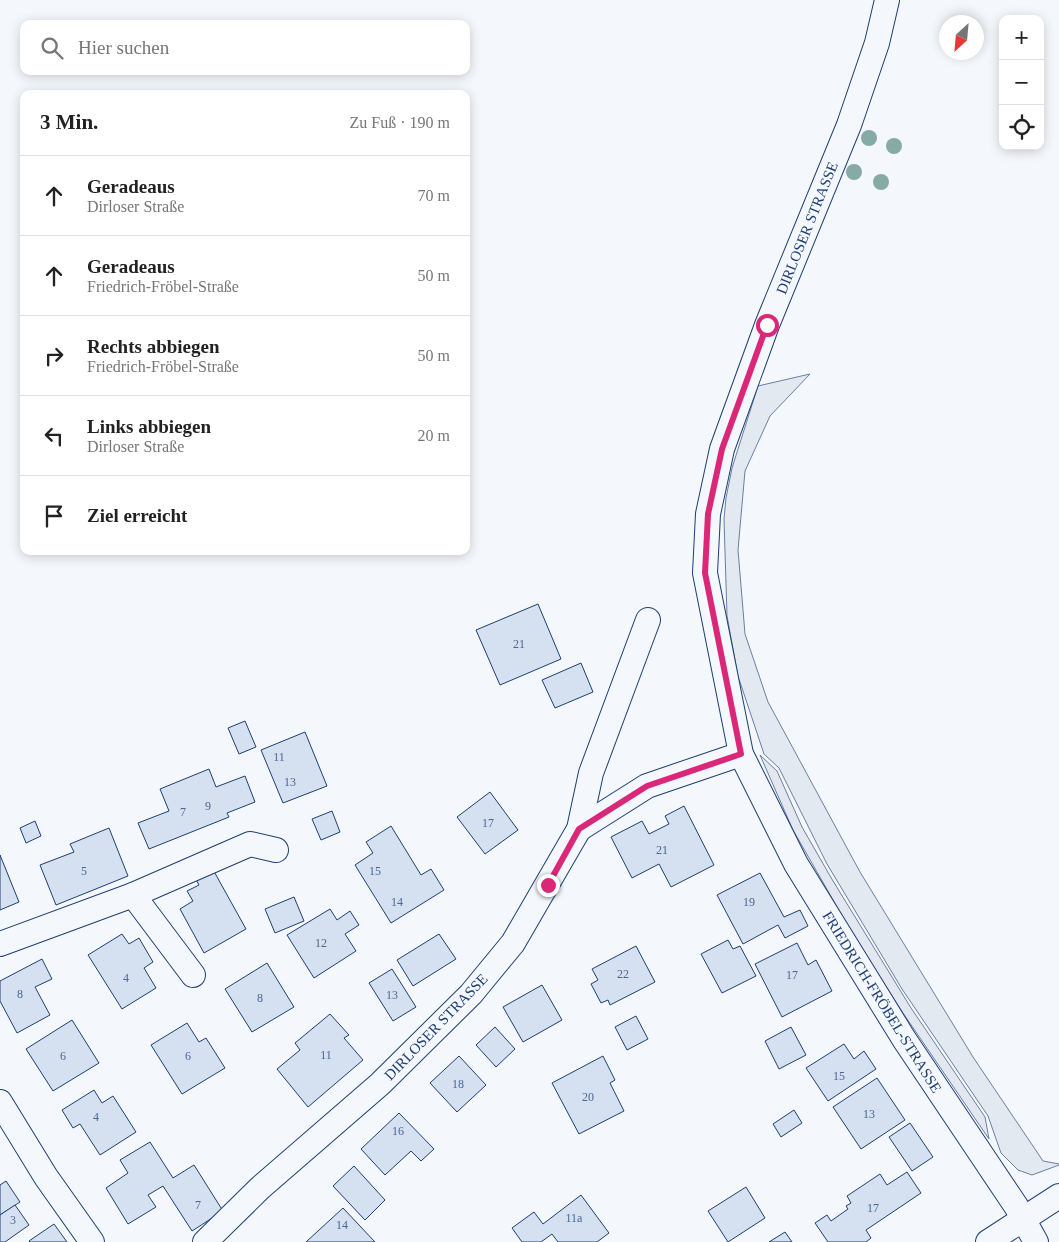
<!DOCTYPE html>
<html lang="de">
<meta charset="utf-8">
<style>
body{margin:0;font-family:"Times New Roman",serif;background:#f6f6f6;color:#222}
.controls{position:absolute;right:15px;top:15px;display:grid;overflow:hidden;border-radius:10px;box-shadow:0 2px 12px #0003}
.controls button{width:45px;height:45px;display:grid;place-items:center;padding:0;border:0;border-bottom:1px solid #e0e0e0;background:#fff;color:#222;font:25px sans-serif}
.compass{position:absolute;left:939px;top:15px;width:45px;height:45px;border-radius:50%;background:#fff;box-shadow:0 2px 12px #0003;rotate:206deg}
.stop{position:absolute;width:15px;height:15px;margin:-11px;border:4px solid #db2777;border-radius:50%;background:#fff}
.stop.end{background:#db2777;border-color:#fff;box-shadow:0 1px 5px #0008}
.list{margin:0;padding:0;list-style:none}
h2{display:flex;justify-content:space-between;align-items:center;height:65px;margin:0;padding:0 20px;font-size:21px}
h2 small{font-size:16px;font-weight:400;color:#767676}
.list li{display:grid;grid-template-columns:32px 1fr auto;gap:15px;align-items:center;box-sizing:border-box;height:80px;padding:0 20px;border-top:1px solid #e0e0e0}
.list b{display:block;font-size:19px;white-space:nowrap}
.list p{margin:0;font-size:16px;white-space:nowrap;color:#767676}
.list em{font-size:16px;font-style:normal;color:#767676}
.icon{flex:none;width:28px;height:28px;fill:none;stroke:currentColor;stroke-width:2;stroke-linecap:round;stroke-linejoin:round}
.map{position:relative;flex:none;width:1059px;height:1242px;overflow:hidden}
.search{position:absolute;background:#fff;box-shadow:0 2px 12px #0003;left:20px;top:20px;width:450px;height:55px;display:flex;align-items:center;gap:12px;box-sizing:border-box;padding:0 18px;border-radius:10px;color:#767676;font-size:19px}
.panel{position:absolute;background:#fff;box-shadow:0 2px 12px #0003;left:20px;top:90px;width:450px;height:465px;border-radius:10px}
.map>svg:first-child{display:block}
.green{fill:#e3e9f0;stroke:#687fa3}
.parking{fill:#e3e8f0;stroke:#687fa3}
.building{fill:#d5e0f0;stroke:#1d3f73}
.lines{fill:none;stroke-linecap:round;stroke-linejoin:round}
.minor-casing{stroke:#1d3f73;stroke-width:26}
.minor{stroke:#f4f7fb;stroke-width:24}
.tree{fill:#86aba6}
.route{stroke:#db2777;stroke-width:6}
.labels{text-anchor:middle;stroke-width:4;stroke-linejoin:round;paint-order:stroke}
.number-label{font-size:12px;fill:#4b6792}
.street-label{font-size:15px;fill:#1d3f73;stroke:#f4f7fb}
</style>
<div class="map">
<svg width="1059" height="1242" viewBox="0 0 1059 1242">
<rect width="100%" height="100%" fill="#f4f7fb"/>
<polygon class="green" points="810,374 770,416 745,471 738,550 745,634 768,702 860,872 973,1057 1043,1161 1059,1164 1059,1165 1032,1175 1018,1170 1001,1153 988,1116 902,989 827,864 779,768 764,754 738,676 727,616 724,519 726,498 732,468 758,386"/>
<polygon class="parking" points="760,755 777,771 802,827 833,881 911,1008 985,1117 989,1139 903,1013 856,940 793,830"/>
<g class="building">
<polygon points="538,604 561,659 500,685 476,630"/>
<polygon points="581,663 593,692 555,708 542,680"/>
<polygon points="245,721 256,747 239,754 228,728"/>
<polygon points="305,732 327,786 283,803 261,750"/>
<polygon points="209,769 216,787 245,776 255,802 227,813 229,817 149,849 138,823 169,811 160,789"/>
<polygon points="490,792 518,830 485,854 457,817"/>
<polygon points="684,806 714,865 671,887 659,864 632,878 611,837 642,821 649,834 669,824 665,816"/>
<polygon points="332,811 340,832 321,840 312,819"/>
<polygon points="35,821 41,836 26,843 20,828"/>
<polygon points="391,826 421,875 431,869 444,890 391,923 355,865 373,853 366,842"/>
<polygon points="109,828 128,876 56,905 40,865 74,852 70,844"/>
<polygon points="0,855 19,902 0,910"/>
<polygon points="211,866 246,929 204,953 180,909 193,901 187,891 199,885 194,876"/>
<polygon points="760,873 784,917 800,910 808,926 785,938 778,925 743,944 717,895"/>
<polygon points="294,897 304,921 275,933 265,909"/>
<polygon points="330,909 337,920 350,911 359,925 345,934 356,951 314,978 287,935"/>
<polygon points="122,934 129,944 139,938 153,962 144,968 156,988 122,1009 88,955"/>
<polygon points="439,934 456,959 413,986 397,960"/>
<polygon points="728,940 733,949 740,946 756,976 722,993 701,954"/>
<polygon points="797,943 808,965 816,960 832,991 782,1017 755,964"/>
<polygon points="636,946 655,982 610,1005 608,1000 601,1003 591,984 598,980 592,969"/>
<polygon points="42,959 52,979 35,987 50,1015 17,1033 0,1001 0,981"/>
<polygon points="267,963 294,1007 252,1032 225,989"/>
<polygon points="392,969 416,1007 393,1021 369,983"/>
<polygon points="542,985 562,1020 523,1042 503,1007"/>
<polygon points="330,1014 349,1035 344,1038 363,1060 308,1107 277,1069 300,1050 295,1043"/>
<polygon points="636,1016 648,1039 627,1050 615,1027"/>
<polygon points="72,1020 99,1063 53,1091 26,1049"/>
<polygon points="187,1023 199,1042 206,1038 225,1068 182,1094 151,1045"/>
<polygon points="495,1027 515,1049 496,1067 476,1045"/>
<polygon points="791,1027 806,1055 779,1069 765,1041"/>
<polygon points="844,1044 854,1059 864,1051 876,1069 828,1101 806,1068"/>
<polygon points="459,1056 486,1085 457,1112 430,1083"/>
<polygon points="603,1056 615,1080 610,1083 624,1111 579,1134 552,1083"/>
<polygon points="877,1078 905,1120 861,1149 833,1107"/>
<polygon points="94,1090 102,1103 113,1096 136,1132 100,1155 80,1124 73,1128 62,1110"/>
<polygon points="794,1110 802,1123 781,1137 773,1124"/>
<polygon points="399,1113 434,1149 421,1161 411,1151 385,1175 361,1149"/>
<polygon points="910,1123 933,1157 912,1171 889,1137"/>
<polygon points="150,1142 173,1178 194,1165 223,1211 192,1231 163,1186 148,1195 156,1207 128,1224 106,1188 128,1173 120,1160"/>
<polygon points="354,1166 385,1200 365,1220 333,1186"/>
<polygon points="907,1172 921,1193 866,1230 871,1238 866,1242 828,1242 815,1223 827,1215 831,1221 848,1209 846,1206 851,1203 847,1196 880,1174 887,1185"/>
<polygon points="6,1181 20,1202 0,1215 0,1185"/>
<polygon points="746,1187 765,1218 728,1242 708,1211"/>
<polygon points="581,1195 609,1233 597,1242 558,1242 552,1234 541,1242 522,1242 512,1228 534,1212 543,1224"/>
<polygon points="15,1205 29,1225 5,1242 0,1242 0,1215"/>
<polygon points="343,1208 375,1242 306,1242"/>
<polygon points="54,1224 67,1242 30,1242 29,1241"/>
<polygon points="785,1232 792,1242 769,1242"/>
</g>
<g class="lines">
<g class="minor-casing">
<g id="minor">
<polyline points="887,0 877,43 849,125 767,325 722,449 708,514 705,573 741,754 796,864 904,1039 1016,1206 1036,1242"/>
<polyline points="579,829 647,786 741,754"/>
<polyline points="133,895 193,975"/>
<polyline points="0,944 133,895 250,844 276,850"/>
<polyline points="0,1102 46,1177 92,1242"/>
<polyline points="205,1242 260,1188 380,1084 471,994 513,943 579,829 591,773 648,620"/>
<polyline points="988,1242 1059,1196"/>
</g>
</g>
<use href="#minor" class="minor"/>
</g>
<g class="tree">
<circle cx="869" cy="138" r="8"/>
<circle cx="894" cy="146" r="8"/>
<circle cx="854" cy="172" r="8"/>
<circle cx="881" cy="182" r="8"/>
</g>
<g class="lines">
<polyline class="route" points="548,885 579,829 647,786 741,754 705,573 708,514 722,449 767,325"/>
</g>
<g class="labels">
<g class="number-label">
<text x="519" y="648">21</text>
<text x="279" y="761">11</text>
<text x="290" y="786">13</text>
<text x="208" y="810">9</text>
<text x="183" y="816">7</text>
<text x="488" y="827">17</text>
<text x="662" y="854">21</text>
<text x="84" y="875">5</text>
<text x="375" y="875">15</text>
<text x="397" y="906">14</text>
<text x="749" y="906">19</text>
<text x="321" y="947">12</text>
<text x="623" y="978">22</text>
<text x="792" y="979">17</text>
<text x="126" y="982">4</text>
<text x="20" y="998">8</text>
<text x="392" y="999">13</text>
<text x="260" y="1002">8</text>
<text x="326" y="1059">11</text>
<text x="63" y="1060">6</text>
<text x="188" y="1060">6</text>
<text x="839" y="1080">15</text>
<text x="458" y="1088">18</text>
<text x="588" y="1101">20</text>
<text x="869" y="1118">13</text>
<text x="96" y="1121">4</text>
<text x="398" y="1135">16</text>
<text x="198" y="1209">7</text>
<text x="873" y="1212">17</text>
<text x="574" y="1222">11a</text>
<text x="13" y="1224">3</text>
<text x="342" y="1229">14</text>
</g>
<g class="street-label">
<text transform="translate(807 228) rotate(-68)" y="5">DIRLOSER STRASSE</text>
<text transform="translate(882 1002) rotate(58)" y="5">FRIEDRICH-FRÖBEL-STRASSE</text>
<text transform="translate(436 1027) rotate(-46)" y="5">DIRLOSER STRASSE</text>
</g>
</g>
</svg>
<div class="controls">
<button>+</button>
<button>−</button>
<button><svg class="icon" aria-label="locate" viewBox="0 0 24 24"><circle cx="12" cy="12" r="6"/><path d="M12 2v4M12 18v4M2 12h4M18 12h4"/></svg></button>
</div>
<svg class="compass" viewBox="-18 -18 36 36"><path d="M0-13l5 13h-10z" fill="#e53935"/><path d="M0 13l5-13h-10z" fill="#767676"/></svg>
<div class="stop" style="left:767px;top:325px"></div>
<div class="stop end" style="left:548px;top:885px"></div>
<div class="search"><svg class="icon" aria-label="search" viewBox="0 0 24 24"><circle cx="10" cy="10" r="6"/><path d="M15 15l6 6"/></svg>Hier suchen</div>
<section class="panel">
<h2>3 Min.<small>Zu Fuß · 190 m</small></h2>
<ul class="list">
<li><svg class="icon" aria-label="ahead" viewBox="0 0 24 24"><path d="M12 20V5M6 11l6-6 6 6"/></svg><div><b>Geradeaus</b><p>Dirloser Straße</p></div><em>70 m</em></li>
<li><svg class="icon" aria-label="ahead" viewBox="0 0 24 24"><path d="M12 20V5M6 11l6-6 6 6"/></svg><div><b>Geradeaus</b><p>Friedrich-Fröbel-Straße</p></div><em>50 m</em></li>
<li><svg class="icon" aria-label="right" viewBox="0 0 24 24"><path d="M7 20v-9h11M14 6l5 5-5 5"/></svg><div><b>Rechts abbiegen</b><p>Friedrich-Fröbel-Straße</p></div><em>50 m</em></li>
<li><svg class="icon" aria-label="left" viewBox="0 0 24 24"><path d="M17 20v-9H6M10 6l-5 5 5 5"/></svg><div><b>Links abbiegen</b><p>Dirloser Straße</p></div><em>20 m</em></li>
<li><svg class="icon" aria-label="arrive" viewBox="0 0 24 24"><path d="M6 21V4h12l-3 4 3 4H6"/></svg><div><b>Ziel erreicht</b></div></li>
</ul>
</section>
</div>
